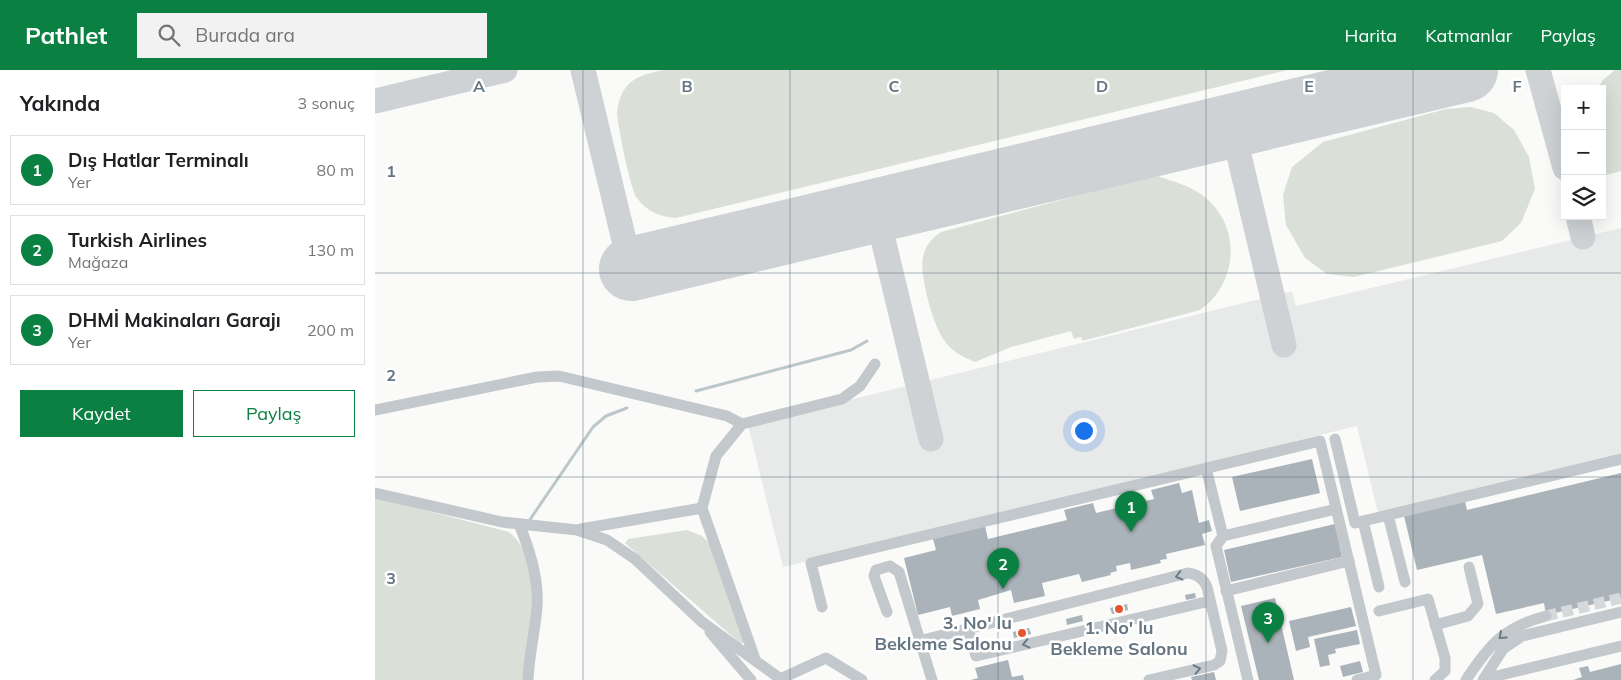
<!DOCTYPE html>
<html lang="tr">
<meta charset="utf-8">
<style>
body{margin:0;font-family:Mulish,sans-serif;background:#f2f2f2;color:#202124}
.controls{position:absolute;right:15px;top:15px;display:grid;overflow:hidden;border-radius:0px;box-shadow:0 5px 20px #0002}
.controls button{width:45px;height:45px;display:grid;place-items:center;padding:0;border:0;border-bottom:1px solid #e0e0e0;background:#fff;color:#202124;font:25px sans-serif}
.you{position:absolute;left:708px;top:360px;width:18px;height:18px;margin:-12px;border:4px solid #fff;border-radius:50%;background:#1a73e8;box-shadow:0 0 0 8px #1a73e833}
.badge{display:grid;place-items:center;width:32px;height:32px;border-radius:50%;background:#0b8043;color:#fff;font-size:16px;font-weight:700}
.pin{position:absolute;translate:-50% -41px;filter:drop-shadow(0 1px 2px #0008)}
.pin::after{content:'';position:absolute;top:26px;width:18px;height:15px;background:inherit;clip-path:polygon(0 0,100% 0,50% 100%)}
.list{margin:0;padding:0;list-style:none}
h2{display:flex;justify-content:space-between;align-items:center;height:65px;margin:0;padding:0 20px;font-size:21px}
h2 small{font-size:16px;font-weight:400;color:#757577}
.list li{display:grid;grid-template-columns:32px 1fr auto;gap:15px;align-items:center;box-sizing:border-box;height:70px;margin:0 10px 10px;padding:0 10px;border:1px solid #e0e0e0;border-radius:0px}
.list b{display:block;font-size:19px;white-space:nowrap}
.list p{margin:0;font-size:16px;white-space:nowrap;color:#757577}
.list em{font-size:16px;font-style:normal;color:#757577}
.actions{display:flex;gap:10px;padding:15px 20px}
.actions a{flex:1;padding:11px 0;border:1px solid #0b8043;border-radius:0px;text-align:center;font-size:18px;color:#0b8043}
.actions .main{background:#0b8043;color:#fff}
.icon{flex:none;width:28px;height:28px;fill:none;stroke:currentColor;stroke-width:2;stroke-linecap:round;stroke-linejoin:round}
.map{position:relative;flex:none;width:1246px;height:610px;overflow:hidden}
header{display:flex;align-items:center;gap:30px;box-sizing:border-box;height:70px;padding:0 25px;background:#0b8043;color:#fff}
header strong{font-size:24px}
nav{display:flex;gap:28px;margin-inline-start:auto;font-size:18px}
.search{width:350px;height:45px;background:#f2f2f2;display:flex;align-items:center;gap:12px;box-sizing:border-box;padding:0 18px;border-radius:0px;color:#757577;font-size:19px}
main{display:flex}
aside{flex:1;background:#fff}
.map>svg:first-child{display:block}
.built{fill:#e8e9e9}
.green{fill:#dadfd7}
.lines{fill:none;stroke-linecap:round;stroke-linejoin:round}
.stream{stroke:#bbc7cb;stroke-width:3}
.taxiway{stroke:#ced2d4;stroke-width:25}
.runway{stroke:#ced2d4;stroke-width:64}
.building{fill:#aab3b9}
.minor-tunnel{stroke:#d5d9db;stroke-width:11;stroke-dasharray:11 5.5;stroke-linecap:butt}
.minor{stroke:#c3c8cc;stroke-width:11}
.oneway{stroke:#6a7a87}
.grid{fill:none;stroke:#657683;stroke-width:1;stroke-opacity:0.55}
.poi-dot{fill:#e4572e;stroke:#fff;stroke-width:2}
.labels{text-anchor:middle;stroke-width:5;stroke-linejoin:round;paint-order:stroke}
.poi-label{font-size:18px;font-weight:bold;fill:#657683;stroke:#fff;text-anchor:end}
.grid-label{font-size:16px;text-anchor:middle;font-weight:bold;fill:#657683;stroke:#fff;stroke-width:5;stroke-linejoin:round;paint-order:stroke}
</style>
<header>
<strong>Pathlet</strong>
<div class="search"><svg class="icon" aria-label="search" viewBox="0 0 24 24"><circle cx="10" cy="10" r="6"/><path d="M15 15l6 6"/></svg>Burada ara</div>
<nav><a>Harita</a><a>Katmanlar</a><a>Paylaş</a></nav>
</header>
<main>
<aside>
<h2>Yakında<small>3 sonuç</small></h2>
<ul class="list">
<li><span class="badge">1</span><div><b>Dış Hatlar Terminalı</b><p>Yer</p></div><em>80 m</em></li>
<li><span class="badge">2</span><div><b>Turkish Airlines</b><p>Mağaza</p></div><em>130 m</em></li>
<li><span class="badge">3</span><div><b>DHMİ Makinaları Garajı</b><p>Yer</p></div><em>200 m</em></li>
</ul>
<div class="actions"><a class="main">Kaydet</a><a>Paylaş</a></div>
</aside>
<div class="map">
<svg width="1246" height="610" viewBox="0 0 1246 610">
<rect width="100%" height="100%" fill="#fafaf8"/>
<polygon class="built" points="1246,158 1246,384 1003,443 982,356 408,497 373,355 917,221 921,236"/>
<g class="green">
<path d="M289 0H913L301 148C285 147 271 141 262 128 256 121 242 53 242 42 243 33 246 24 251 17 261 5 275 3 289 0Z"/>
<polygon points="1240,0 1246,0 1246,101 1227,106 1227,19 1222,19 1228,10"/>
<polygon points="1096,37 1119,43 1139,60 1154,87 1160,119 1146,153 1127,171 979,207 952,204 930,188 911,155 908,125 917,97 948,72 1071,39"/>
<path d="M780 105C795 111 814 115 827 125 867 154 864 213 825 240L707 271 706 267 699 269 696 261 636 277 600 292C588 287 576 281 569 270 558 255 544 204 548 187 550 176 557 168 566 162Z"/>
<path d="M0 427 134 462C173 494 154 566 148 610H0Z"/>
<polygon points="312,460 327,466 334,473 369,572 366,574 250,473 253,469"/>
</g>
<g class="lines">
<g class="stream">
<polyline points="321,321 476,280 492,271"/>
<polyline points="154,451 218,357 231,346 252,338"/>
</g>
<g class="taxiway">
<polyline points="208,0 256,199"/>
<polyline points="1163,0 1190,98"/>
<polyline points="0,31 130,0"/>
<polyline points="857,56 909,275"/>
<polyline points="501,140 556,369"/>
<polyline points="1203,146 1208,167"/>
</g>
<polyline class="runway" points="256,199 1091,0"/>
</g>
<g class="building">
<polygon points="937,389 945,423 865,441 857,407"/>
<polygon points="1246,403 1246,528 1171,545 1169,533 1121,544 1107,485 1042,500 1029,446 1090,431 1092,440"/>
<polygon points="804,413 807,423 817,420 824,453 834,450 837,461 827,464 830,475 791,484 792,489 785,490 786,493 756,500 755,493 741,496 742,501 735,503 736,505 707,512 704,504 667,513 670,526 639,533 636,520 603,530 605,539 577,546 575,537 543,545 529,488 561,480 558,469 610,456 613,469 692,450 689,440 718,433 721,443 779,429 776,420"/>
<polygon points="960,454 967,487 856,512 849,480"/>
<polygon points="820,523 821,528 811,530 810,525"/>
<polygon points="900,528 919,610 884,610 866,536"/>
<polygon points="752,534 753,540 737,544 735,538"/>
<polygon points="976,537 981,556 933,567 935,577 921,581 914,551"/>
<polygon points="707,545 708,551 692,555 691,549"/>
<polygon points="654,558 656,564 639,568 638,562"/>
<polygon points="982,560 985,574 960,579 961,583 953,585 955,595 945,597 939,569"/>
<polygon points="633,590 637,607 648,605 649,610 596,610 603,608 600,598"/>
<polygon points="985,591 988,602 968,607 965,596"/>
<polygon points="1246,594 1246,610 1198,610 1207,607 1204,598 1213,596 1215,602"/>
<polygon points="839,602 841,610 817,610 816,607"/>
</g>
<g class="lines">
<polyline class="minor-tunnel" points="1171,546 1246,528"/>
<g class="minor">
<polyline points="0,340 162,307 184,306 352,346 367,354"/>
<polyline points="960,369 980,453 1246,389"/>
<polyline points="831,398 848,466 961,439"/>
<polyline points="0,423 127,452 202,460 232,470 260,489 327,552 407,610"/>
<polyline points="1013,445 1030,512"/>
<polyline points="988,451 1004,517"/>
<path d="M144 454C155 480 164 508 162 537 160 561 154 585 153 610"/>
<polyline points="206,459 327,438"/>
<polyline points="848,466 841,476 873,610"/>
<polyline points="851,521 974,491"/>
<polyline points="447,537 436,493 945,371 1001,605 982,610"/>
<polyline points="1004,541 1053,529 1070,588 1070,601 1060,610"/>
<polyline points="512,542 499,506 501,500 515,496 524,502 557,610"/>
<polyline points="1060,555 1093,546 1103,534 1094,497"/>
<polyline points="593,559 601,586 835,531"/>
<polyline points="335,562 376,610"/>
<path d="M544 571 813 503C822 504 828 508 832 517L847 581 845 591 839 595 774 610"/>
<polyline points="380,589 327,438 341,386 367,354 467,329 485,316 500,294"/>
<polyline points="1109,609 1246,576"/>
<polyline points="403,610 451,588 487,610"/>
<path d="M1091 610C1114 575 1129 557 1171 546"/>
<polyline points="1108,610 1128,579 1147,566 1246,542"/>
</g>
</g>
<defs><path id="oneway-chevron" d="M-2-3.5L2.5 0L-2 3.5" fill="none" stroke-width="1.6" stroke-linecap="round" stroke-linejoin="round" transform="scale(1.25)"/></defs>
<g class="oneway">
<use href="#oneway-chevron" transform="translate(804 506) rotate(166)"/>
<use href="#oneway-chevron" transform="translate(1127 566) rotate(138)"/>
<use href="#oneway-chevron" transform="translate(651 574) rotate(167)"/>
<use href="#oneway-chevron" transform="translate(822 599) rotate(-13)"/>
</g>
<path class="grid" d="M208 0V610M415 0V610M623 0V610M831 0V610M1038 0V610M0 203H1246M0 407H1246"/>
<g class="poi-dot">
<circle cx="744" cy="539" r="5"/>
<circle cx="647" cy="563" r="5"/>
</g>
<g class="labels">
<g class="poi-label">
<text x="637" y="559">3. No' lu<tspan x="637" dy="21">Bekleme Salonu</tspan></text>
<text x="744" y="564" text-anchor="middle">1. No' lu<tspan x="744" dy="21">Bekleme Salonu</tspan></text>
</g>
</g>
<g class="grid-label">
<text x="104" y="22">A</text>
<text x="312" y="22">B</text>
<text x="519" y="22">C</text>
<text x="727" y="22">D</text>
<text x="934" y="22">E</text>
<text x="1142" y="22">F</text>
<text x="16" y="107">1</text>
<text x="16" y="311">2</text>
<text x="16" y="514">3</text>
</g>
</svg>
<div class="controls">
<button>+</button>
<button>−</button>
<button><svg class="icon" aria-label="layers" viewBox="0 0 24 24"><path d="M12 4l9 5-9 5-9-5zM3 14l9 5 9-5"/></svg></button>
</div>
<div class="you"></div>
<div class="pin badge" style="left:756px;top:462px">1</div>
<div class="pin badge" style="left:628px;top:519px">2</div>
<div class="pin badge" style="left:893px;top:573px">3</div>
</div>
</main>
